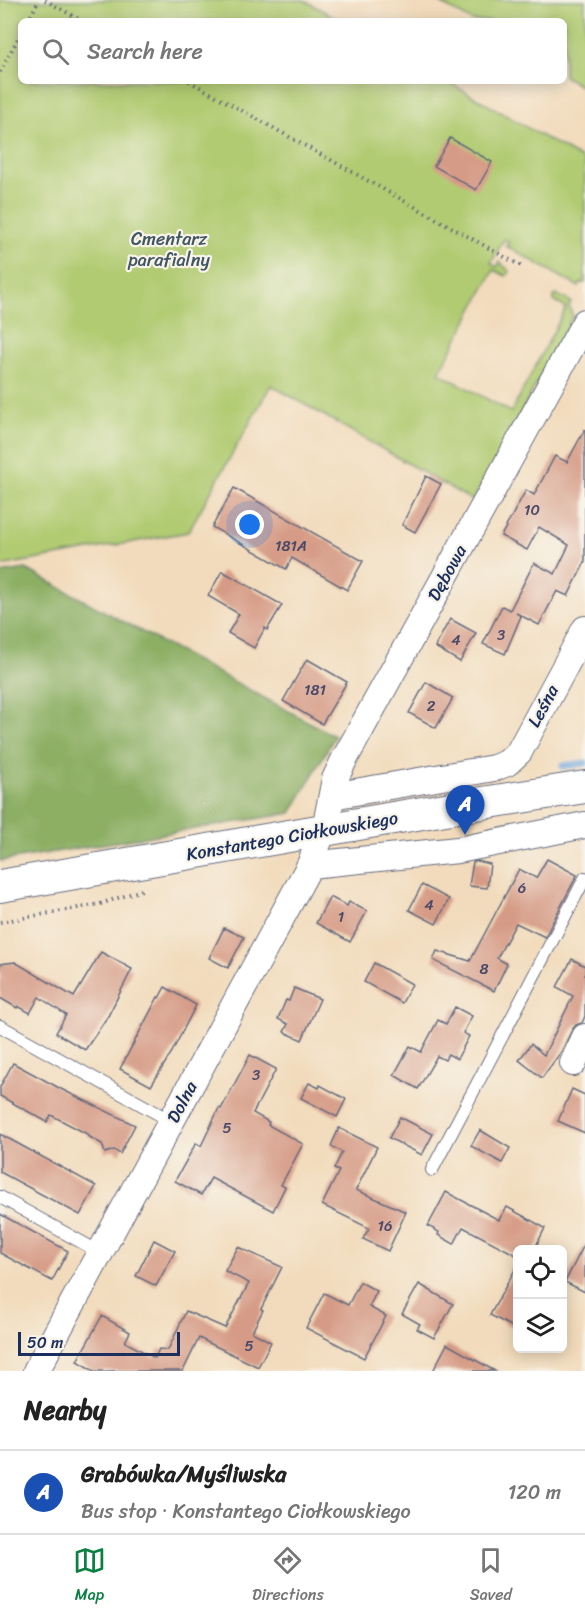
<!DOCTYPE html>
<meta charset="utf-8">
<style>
body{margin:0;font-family:Sriracha,sans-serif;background:#f6f6f6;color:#222}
.controls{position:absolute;right:18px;bottom:18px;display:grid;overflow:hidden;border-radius:9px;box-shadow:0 3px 15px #0003}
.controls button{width:54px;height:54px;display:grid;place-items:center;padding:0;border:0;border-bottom:2px solid #e0e0e0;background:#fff;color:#222;font:30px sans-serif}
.scale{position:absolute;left:18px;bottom:15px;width:162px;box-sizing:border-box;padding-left:6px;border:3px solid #1b2f5e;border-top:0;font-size:16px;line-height:21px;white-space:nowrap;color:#1b2f5e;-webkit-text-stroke:4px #f7f3e8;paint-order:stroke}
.you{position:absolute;left:250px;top:525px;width:21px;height:21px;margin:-15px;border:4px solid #fff;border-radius:50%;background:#1a73e8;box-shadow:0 0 0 9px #1a73e833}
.badge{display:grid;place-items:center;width:39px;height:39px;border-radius:50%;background:#0b8043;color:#fff;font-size:20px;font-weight:700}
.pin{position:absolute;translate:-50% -50px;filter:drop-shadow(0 2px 3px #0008)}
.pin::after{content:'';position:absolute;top:32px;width:21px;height:18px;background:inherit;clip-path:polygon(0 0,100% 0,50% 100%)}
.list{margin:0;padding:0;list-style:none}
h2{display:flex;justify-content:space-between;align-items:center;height:78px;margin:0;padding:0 24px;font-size:26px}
h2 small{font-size:20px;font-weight:400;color:#767676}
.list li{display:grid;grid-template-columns:39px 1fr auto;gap:18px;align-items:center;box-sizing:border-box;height:84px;padding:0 24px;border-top:2px solid #e0e0e0}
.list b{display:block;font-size:22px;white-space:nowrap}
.list p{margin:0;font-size:20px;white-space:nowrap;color:#767676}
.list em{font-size:20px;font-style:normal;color:#767676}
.icon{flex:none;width:33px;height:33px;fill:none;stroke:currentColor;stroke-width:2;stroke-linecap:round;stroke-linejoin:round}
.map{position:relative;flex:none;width:585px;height:1371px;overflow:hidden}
.search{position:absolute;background:#fff;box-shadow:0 3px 15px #0003;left:18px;right:18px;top:18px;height:66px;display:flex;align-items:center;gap:15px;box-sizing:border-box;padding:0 21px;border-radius:9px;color:#767676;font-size:22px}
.sheet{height:162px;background:#fff}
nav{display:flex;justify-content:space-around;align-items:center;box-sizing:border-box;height:84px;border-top:2px solid #e0e0e0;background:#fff;font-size:16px;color:#767676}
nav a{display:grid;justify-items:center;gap:3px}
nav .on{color:#0b8043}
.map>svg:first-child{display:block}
.green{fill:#b0cb71;stroke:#667d68;stroke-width:1.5}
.forest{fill:#8caf63;stroke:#546f60;stroke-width:1.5}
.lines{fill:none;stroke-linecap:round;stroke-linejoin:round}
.stream{stroke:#6fa4dc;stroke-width:7}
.building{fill:#d69b86}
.service-casing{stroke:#666b7f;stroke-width:14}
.minor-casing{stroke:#666b7f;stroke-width:28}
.tertiary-casing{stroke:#666b7f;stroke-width:34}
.path{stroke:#666b7f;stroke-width:4;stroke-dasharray:1.5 4.5;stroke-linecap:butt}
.service{stroke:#fff;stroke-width:12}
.minor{stroke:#fff;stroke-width:26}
.tertiary{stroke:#fff;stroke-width:32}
.labels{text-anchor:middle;stroke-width:4.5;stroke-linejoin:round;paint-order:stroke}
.number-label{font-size:15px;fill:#4a4a68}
.park-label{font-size:18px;fill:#405663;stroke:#f7f3e8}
.street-label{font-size:18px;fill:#1b2f5e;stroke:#f7f3e8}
</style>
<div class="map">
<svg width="585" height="1371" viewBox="0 0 585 1371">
<rect width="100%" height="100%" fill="#f7f3e8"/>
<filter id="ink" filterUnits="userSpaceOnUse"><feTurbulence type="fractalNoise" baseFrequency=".0167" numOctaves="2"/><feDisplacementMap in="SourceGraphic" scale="12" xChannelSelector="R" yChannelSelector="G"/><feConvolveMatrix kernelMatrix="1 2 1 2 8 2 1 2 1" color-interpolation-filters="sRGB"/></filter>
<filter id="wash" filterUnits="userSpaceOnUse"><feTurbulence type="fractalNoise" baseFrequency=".008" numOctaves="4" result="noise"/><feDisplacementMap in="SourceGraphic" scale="24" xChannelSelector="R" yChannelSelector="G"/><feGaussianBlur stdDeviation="1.35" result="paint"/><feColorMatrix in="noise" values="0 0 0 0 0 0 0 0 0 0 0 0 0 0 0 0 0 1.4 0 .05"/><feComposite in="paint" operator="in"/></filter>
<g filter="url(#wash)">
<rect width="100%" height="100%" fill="#f2dbbc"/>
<g class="green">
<polygon points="0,0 304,0 341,21 21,21 21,81 447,81 585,161 585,283 581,283 579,287 506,246 509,242 504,239 491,263 497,267 500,262 510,272 506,276 494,270 439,373 511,412 566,308 554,301 554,296 558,295 571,302 569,306 573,316 473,501 271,385 188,532 0,566"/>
<polygon points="435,0 585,0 585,89 564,76 564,21 472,21"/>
</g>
<polygon class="forest" points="26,569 335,736 291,813 0,861 0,573"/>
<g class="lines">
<polyline class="stream" points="563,766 585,763"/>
</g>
<g id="blocks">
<g class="building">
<polygon points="450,138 492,162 476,190 434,166"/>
<polygon points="585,429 585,562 568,596 557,591 539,625 516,613 521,616 505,654 483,644 502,606 510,610 534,563 555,574 569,545 539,527 527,550 501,536 526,490 534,495 555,456 567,462"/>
<polygon points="426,476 441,484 415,532 402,525"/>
<polygon points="234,488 363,561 347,590 292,558 286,569 212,527"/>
<polygon points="222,571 282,605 267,630 265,628 254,648 228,633 239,614 208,596"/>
<polygon points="450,619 476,633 460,662 435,647"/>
<polygon points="307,659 347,682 322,724 283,701"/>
<polygon points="426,682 453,698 436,728 409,713"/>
<polygon points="547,859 577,875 545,937 516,923 497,958 507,964 494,991 433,960 437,951 470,961 519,869 536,878"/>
<polygon points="477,861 490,864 487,888 469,886 473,862"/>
<polygon points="422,885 449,899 436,924 409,910"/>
<polygon points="330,897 347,906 349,902 367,911 350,942 316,923"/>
<polygon points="224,928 244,937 228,968 209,958"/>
<polygon points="101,952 132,969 108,1016 85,1050 56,1033 66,1015 39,997 30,1013 18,1006 17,1008 0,998 0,964 15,962 74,997"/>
<polygon points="572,959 585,966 585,1016 582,1023 576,1025 572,1030 561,1052 542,1078 519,1060 531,1044 544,1055 573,996 557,987"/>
<polygon points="374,963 412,984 402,1003 364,982"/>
<polygon points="165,987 196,1005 172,1052 151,1086 120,1069 158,997 159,998"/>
<polygon points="294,988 320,999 302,1040 284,1032 288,1024 278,1019 286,1000 289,1001"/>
<polygon points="455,1007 472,1016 463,1033 469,1036 457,1059 448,1054 445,1060 437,1056 418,1089 394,1075 410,1046 421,1052 438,1020 446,1024"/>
<polygon points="250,1055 276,1069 253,1113 269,1122 268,1125 303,1144 281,1185 285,1187 273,1211 211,1178 201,1195 175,1181 196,1143 201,1146 219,1108 221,1109"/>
<polygon points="13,1063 61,1089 135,1125 120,1154 114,1150 105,1153 102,1144 88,1136 89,1135 51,1115 47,1122 0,1096 0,1087"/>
<polygon points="309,1083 319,1088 320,1085 346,1099 337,1117 301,1098"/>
<polygon points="572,1089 585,1095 585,1133 558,1121"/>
<polygon points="400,1117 433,1134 422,1155 389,1138"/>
<polygon points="339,1128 377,1147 356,1190 406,1212 388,1251 363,1239 369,1228 322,1205 339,1171 334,1169 342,1152 331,1146"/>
<polygon points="480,1130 510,1148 502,1163 471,1146"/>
<polygon points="0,1134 96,1186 80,1215 0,1172"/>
<polygon points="446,1192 499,1220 507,1207 545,1228 534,1250 518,1250 518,1256 463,1227 454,1244 438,1235 439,1232 428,1226"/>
<polygon points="0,1214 68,1251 52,1281 0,1253"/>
<polygon points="154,1240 175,1251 156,1286 136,1276"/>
<polygon points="585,1243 585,1292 565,1282"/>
<polygon points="238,1247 282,1267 261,1309 263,1310 252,1332 271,1342 258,1367 199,1338 183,1371 94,1371 77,1361 102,1316 130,1332 125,1342 155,1358 159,1349 168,1350 186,1311 225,1328 249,1283 225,1271"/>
<polygon points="518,1264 518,1330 490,1315"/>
<polygon points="360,1282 377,1291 369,1307 386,1316 364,1358 306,1328 324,1293 348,1305"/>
<polygon points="419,1284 453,1304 434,1338 417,1329 420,1324 402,1314"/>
<polygon points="447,1344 495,1371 433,1371"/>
</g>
</g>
</g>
<g filter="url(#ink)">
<use href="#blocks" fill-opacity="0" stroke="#666b7f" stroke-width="1.5"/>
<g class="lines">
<g class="service-casing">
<g id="service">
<polyline points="0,1026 171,1121"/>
<polyline points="432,1170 585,878"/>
<polyline points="0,1197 101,1253"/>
</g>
</g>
<g class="minor-casing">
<g id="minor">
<polyline points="332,796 494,768 507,763 519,752 585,629"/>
<polyline points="310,865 458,850 585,825"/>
<polyline points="573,1063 585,1037"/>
<polyline points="36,1371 310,865 327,819 335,779 344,760 585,322"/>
</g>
</g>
<g class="tertiary-casing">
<polyline id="tertiary" points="0,886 457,807 585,787"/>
</g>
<g class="path">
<polyline points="45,0 82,21"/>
<polyline points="28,21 39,0"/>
<polyline points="0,72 21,33"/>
<polyline points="189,81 521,266"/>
<polyline points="0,922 100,904 145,889"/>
</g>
<use href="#service" class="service"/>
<use href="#minor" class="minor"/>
<use href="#tertiary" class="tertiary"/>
</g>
</g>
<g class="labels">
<g class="number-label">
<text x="532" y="515">10</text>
<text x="291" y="551">181A</text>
<text x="501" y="640">3</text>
<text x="456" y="645">4</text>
<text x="315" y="695">181</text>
<text x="431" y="711">2</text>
<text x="522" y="893">6</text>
<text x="429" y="910">4</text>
<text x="341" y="922">1</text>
<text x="484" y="974">8</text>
<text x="256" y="1080">3</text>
<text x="227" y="1133">5</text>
<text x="385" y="1231">16</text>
<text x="249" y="1351">5</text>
</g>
<g class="park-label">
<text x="169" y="245">Cmentarz<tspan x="169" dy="21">parafialny</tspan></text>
</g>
<g class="street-label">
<text transform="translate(447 573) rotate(-61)" y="6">Dębowa</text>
<text transform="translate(543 706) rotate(-62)" y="6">Leśna</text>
<text transform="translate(292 836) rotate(-10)" y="6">Konstantego Ciołkowskiego</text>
<text transform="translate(182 1102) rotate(-62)" y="6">Dolna</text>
</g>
</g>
</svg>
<div class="controls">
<button><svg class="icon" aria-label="locate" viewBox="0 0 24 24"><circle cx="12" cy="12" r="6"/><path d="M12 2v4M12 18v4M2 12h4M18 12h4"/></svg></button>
<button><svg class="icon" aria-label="layers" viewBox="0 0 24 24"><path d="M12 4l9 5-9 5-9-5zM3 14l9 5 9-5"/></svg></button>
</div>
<div class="scale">50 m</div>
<div class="you"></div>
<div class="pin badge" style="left:465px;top:835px;background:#1a4fb4">A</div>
<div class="search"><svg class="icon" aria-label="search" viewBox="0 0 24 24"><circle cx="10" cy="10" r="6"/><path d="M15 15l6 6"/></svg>Search here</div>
</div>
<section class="sheet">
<h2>Nearby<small></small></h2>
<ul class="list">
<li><span class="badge" style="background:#1a4fb4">A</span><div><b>Grabówka/Myśliwska</b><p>Bus stop · Konstantego Ciołkowskiego</p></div><em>120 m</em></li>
</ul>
</section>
<nav>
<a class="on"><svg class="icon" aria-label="map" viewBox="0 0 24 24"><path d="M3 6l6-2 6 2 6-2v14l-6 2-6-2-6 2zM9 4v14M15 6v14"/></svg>Map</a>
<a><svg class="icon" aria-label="directions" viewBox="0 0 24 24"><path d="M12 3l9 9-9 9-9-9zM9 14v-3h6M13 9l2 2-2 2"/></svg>Directions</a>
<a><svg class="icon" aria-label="saved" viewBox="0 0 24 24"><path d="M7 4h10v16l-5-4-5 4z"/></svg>Saved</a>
</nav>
